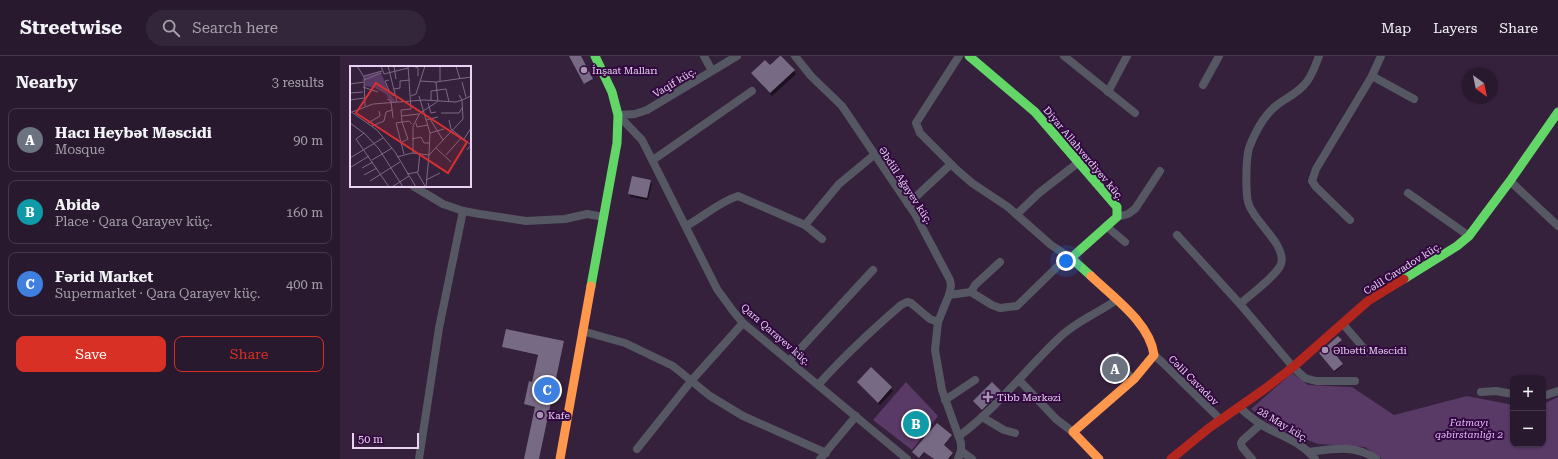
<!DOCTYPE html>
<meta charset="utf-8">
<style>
body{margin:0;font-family:"Roboto Serif",serif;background:#34263a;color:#f1f3f6}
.controls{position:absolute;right:12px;bottom:12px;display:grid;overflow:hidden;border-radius:8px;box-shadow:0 1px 3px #0004}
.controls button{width:36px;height:36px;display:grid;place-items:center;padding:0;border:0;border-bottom:1px solid #44384a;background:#28192e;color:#f1f3f6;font:20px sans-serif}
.compass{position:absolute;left:1122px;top:12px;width:36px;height:36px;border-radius:50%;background:#28192e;box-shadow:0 1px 3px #0004;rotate:147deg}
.scale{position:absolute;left:12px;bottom:10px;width:67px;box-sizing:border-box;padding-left:4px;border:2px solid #e9d2f3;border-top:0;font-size:11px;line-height:14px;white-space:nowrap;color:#e9d2f3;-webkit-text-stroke:3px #31083f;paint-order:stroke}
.you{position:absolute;left:726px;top:205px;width:14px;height:14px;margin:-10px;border:3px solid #fff;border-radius:50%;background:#1a73e8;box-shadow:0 0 0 6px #1a73e833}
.badge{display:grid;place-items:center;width:26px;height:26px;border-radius:50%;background:#d93025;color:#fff;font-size:13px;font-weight:700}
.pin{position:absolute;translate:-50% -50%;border:2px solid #fff;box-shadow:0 1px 4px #0006}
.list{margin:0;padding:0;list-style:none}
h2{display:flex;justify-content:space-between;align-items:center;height:52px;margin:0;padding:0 16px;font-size:17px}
h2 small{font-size:13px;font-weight:400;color:#a5a0aa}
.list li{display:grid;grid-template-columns:26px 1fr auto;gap:12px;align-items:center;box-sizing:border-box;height:64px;margin:0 8px 8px;padding:0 8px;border:1px solid #44384a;border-radius:8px}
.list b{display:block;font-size:15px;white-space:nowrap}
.list p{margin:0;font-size:13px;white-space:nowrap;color:#a5a0aa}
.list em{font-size:13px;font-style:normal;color:#a5a0aa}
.actions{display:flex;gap:8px;padding:12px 16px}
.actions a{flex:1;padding:9px 0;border:1px solid #d93025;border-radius:8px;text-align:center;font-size:14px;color:#d93025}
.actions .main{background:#d93025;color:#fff}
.icon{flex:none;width:22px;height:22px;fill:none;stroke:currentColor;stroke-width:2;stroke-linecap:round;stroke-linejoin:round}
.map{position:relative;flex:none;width:1218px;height:403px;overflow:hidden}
header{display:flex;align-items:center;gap:24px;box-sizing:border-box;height:56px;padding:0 20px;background:#28192e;border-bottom:1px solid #44384a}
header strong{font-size:19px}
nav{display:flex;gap:22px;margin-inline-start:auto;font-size:14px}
.search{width:280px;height:36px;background:#34263a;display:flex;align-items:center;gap:10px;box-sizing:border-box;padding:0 14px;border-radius:22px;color:#a5a0aa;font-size:15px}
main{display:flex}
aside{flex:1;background:#28192e}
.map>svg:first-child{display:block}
.green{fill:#593965}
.shadow{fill:#0007}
.building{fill:#776a84}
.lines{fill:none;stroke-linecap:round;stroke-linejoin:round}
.lane{stroke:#555863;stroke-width:4}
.street{stroke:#555863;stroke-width:8}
.fast{stroke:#63d668;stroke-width:9}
.slow{stroke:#ff974d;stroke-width:9}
.jam{stroke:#b3261e;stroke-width:9}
.poi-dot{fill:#aa94b3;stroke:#31083f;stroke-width:1.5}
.labels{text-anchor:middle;stroke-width:4;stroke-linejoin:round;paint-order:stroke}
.poi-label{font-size:10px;fill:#e9d2f3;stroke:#31083f;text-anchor:start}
.street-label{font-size:10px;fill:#e9d2f3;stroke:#31083f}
.park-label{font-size:10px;font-style:italic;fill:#e9bcfc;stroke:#31083f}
.inset-road{fill:none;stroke:#7e6886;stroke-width:1}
.view{fill:#d73032;fill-opacity:0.15;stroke:#d73032;stroke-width:2}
.inset-edge{fill:none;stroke:#e9d2f3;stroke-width:2}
</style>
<header>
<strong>Streetwise</strong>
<div class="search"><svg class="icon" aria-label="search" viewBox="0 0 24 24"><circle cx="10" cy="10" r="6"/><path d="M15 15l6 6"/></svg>Search here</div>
<nav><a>Map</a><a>Layers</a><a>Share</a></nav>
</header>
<main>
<aside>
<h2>Nearby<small>3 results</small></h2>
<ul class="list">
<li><span class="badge" style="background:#6b7280">A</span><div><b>Hacı Heybət Məscidi</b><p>Mosque</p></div><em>90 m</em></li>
<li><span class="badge" style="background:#0f9aa8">B</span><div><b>Abidə</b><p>Place · Qara Qarayev küç.</p></div><em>160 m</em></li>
<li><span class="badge" style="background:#3f7fe0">C</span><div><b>Fərid Market</b><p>Supermarket · Qara Qarayev küç.</p></div><em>400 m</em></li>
</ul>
<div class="actions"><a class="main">Save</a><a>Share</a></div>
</aside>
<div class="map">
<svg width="1218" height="403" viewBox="0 0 1218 403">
<rect width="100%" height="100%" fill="#36213d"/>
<g class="green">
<polygon points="952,317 968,329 1012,331 1054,359 1127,340 1173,349 1173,388 1203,388 1203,348 1218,341 1218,403 1042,403 1025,391 978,388 934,371 911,353"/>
<polygon points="566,326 598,360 572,394 533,364"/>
</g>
<g class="shadow">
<polygon points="236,0 240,0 253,24 245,28 232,2"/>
<polygon points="430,10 454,15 456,18 432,40 414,20"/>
<polygon points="310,125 312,128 308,144 291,141 289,138"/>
<polygon points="998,282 1001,286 991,294 1003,309 995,316 981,299"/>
<polygon points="224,286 199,403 185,403 196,352 185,348 193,327 199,300 163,291"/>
<polygon points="777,297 782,304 776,308 785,323 778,329 764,306"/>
<polygon points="531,312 553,335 540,349 518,327"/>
<polygon points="660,335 661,336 643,354 635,346"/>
<polygon points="611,380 611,381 604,390 613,398 610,403 594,403 585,396 580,402 574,397"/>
</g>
<g class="building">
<polygon points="229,0 241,0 253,23 244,28"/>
<polygon points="440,0 441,0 455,14 430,37 411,17 425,4 430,9"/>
<polygon points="292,120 311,124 307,142 288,138"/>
<polygon points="166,273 224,285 199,403 184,403 195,351 184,348 189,325 192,326 198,299 162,291"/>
<polygon points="998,280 1002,284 991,293 1003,308 994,315 979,297"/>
<polygon points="778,296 782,303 776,306 785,321 777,328 762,305"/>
<polygon points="531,311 552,331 538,347 517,326"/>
<polygon points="652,326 661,335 642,354 633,345"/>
<polygon points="597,367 612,379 604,389 613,397 608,403 594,403 584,396 579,402 572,396"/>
</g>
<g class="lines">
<polyline class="lane" points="782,308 794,322"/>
<g class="street">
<polyline points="364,0 372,15"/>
<polyline points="455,0 471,20 502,50 575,158 610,224 611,230 609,239 598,266 595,294 602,334 621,387 621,395 618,403"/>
<polyline points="619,0 576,67 580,77 617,114 632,127 668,151 711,189 731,202 717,211 677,250 660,252 652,249 631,236"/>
<polyline points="724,0 795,57"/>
<polyline points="1032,20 1074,43"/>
<polyline points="863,29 879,0"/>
<polyline points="768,36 787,0"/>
<polyline points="278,59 302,84 377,233 393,255 403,267 420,281 567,403"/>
<polyline points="278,59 295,58 307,54 397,0"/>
<polyline points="313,104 412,35"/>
<polyline points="1170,125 1218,170"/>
<polyline points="73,130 103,148 123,155 140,158 186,165 225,163 247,158 264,161"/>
<polyline points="1068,137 1129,180"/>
<polyline points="568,148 611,108"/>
<polyline points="677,158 699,137 739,106"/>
<polyline points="777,161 788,158 795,153 820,115"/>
<polyline points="1010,164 976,131 972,125 976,113 1032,20 1041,0"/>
<polyline points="465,169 482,183"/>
<path d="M346 170C363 161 379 146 398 140L465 169 499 128 534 99"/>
<polyline points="766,170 785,186"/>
<polyline points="837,179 900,248 953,311 965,322 976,325 1015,325"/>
<polyline points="609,239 631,236 635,229 660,206"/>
<path d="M900 248C909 240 938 218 941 208 947 190 915 166 909 149 905 139 906 102 909 92 915 76 924 59 937 49 946 42 956 38 964 29 972 21 975 10 979 0"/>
<polyline points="1003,268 1027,296"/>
<polyline points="242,275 285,287 333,310 370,340 403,360 486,397"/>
<polyline points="814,299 823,307 881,364"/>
<polyline points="449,305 533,214"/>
<polyline points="679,324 716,363 733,376"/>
<path d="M478 329C504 300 532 274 561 249L567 246 571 247 590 263 598 266"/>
<polyline points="1141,336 1156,335 1173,338"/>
<polyline points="1203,340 1218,335"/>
<polyline points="605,344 635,324"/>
<path d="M899 351C906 357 914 364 922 369 940 380 961 385 975 403"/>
<polyline points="642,361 664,374 675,377"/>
<path d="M619 380C657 352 685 314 719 282 735 266 756 258 775 245"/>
<polyline points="297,393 352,324 403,267"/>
<polyline points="621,395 632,403"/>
<path d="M969 396C993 393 1016 388 1036 403"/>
<polyline points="79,403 99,272 123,155"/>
<polyline points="480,403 516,360"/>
<polyline points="912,403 902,391 901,387 903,384 921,368"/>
</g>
<g class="fast">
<polyline points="629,0 695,56 777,151 777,161 731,202 751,220"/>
<polyline points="1064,223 1117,190 1129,180 1170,125 1218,56"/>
<polyline points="251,230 277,87 278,59 272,36 255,0"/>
</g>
<g class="slow">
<path d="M751 220C773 241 810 267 814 299L795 322 733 376 759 403"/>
<polyline points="220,403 251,230"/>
</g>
<polyline class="jam" points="831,403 869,372 926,332 953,311 1028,245 1064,223"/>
</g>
<g class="poi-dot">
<circle cx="244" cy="14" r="4"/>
<circle cx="985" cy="294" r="4"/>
<path d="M646 335h4v4h4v4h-4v4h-4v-4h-4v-4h4z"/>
<circle cx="200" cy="359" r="4"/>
</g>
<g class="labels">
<g class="poi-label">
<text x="252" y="18">İnşaat Malları</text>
<text x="993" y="298">Əlbətti Məscidi</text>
<text x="657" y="345">Tibb Mərkəzi</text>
<text x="208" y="363">Kafe</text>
</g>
<g class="street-label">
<text transform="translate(334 26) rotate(-31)" y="4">Vaqif küç.</text>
<text transform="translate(744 97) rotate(50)" y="4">Diyar Allahverdiyev küç.</text>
<text transform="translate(566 129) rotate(57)" y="4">Əbdül Ağayev küç.</text>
<text transform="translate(1062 212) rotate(-32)" y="4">Cəlil Cavadov küç.</text>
<text transform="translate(436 278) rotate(41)" y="4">Qara Qarayev küç.</text>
<text transform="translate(854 324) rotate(45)" y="4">Cəlil Cavadov</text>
<text transform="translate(943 368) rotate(31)" y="4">28 May küç.</text>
</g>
<g class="park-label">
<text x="1129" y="370">Fatmayı<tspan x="1129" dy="12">qəbirstanlığı 2</tspan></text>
</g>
</g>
<g transform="translate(10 10)">
<rect width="121" height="121" fill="#36213d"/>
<path d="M31 6 39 27 46 36H41L36 28 25 22 15 20 14 10Z" fill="#593965"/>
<path class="inset-road" d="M7 0 14 11 15 40M31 0 34 8 58 2M38 0 47 36M44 0 46 13M63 0 68 2V10M90 0V15M106 0 110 13M14 10 32 5M14 14 31 7M39 14 35 15 40 27 44 30M70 15 86 16 121 11M86 16 88 36M112 16 116 31M0 18 14 16M13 21 28 26M44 23 50 22V15L60 14M0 27 13 26M61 30 66 28 75 0M37 33 41 35 43 52M0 34 14 32M81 35V25L96 23 99 36M78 37 81 47 86 46M0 45 27 64 45 86 66 121M2 46 23 38 74 34 106 36 112 34 109 29M91 47H109L112 42M51 50 69 48M80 53 93 74M76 54 88 51M99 54 101 63 121 79 117 84M0 57 15 68 29 83 53 121M18 57 30 50 29 45M66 57 67 61 78 59M22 60 34 55 36 46 42 44M14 67 6 73 39 121M80 67 94 63M62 73 71 71 74 77H80M114 73 121 62M50 77 58 73 52 56 59 55 62 58M86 82 101 96M63 87V60L70 47 87 36M54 88 46 57 52 56 51 44 61 43 58 0M96 89 112 71M47 91 62 87 79 89 80 67 69 30M0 92 33 72M22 94 42 82M1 101 19 90M12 102 23 96M67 106 75 120M57 108 68 106 70 87M14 109 27 102M76 114 90 107M20 115 50 96M42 121 59 110M76 121 79 89 113 53 112 34 121 30"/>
<path class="view" d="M26 17 117 76 98 107 6 47Z"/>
<rect width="121" height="121" class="inset-edge"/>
</g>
</svg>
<div class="controls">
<button>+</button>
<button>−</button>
</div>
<svg class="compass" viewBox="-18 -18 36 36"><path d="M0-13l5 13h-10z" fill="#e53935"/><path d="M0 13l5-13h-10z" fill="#a5a0aa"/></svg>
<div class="scale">50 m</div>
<div class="you"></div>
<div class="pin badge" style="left:775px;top:313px;background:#6b7280">A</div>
<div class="pin badge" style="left:576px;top:368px;background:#0f9aa8">B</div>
<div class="pin badge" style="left:207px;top:334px;background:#3f7fe0">C</div>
</div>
</main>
